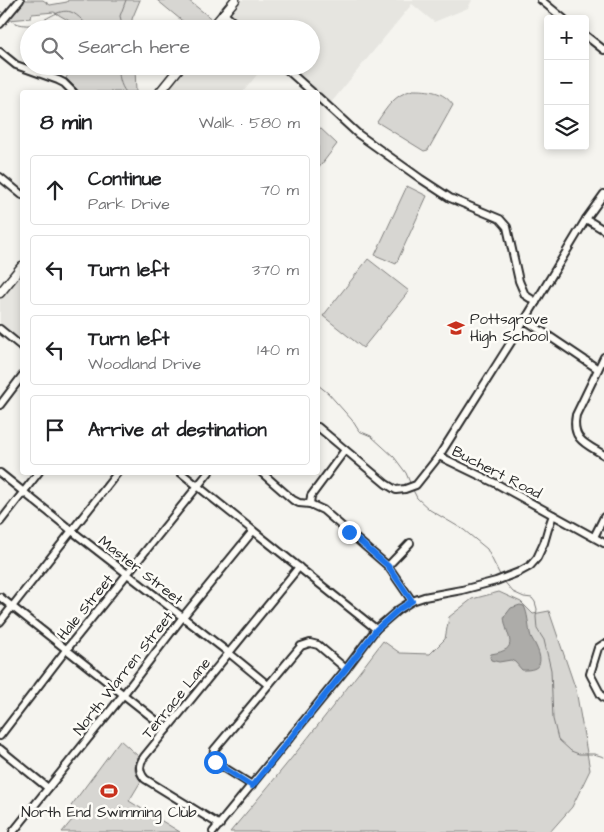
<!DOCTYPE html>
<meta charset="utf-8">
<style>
body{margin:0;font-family:"Architects Daughter",sans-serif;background:#f6f6f6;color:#202124}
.controls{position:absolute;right:15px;top:15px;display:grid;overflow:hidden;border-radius:5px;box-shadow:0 2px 8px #0003}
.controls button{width:45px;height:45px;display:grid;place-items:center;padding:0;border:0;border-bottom:1px solid #e0e0e0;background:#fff;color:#202124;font:25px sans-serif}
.stop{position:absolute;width:15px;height:15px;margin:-11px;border:4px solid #1a73e8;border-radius:50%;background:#fff}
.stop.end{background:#1a73e8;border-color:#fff;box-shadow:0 1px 5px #0008}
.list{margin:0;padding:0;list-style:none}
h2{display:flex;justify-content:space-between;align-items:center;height:65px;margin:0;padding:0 20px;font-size:21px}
h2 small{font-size:16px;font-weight:400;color:#757577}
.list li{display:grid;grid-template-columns:32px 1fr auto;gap:15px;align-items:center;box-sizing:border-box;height:70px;margin:0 10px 10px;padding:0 10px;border:1px solid #e0e0e0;border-radius:5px}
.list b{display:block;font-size:19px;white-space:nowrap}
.list p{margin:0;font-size:16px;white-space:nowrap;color:#757577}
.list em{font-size:16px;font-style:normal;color:#757577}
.icon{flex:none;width:28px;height:28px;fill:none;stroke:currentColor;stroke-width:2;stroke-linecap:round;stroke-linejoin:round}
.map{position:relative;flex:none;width:604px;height:832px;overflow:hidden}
.search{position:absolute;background:#fff;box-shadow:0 2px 8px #0003;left:20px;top:20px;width:300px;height:55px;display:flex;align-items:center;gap:12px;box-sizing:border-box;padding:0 18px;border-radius:28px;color:#757577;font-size:19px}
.panel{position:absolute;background:#fff;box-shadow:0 2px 8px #0003;left:20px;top:90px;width:300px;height:385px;border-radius:5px}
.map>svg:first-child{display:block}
.built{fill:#e6e5e0}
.green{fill:#d7d6d2;stroke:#81807e}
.water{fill:#adaca9;stroke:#797877}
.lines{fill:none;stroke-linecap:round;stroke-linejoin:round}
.stream{stroke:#797877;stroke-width:1}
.minor-casing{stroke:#2b2b2b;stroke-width:10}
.major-casing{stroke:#2b2b2b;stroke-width:11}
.minor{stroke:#fdfcf7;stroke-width:6}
.major{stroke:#fdfcf7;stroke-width:8}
.route{stroke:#1a73e8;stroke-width:6}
.labels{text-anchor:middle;stroke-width:5;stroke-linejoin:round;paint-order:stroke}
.poi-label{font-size:15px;fill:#2b2b2b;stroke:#fdfcf7;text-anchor:start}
.street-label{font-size:15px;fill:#2b2b2b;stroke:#fdfcf7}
</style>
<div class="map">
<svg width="604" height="832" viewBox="0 0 604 832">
<rect width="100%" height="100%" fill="#f5f4ef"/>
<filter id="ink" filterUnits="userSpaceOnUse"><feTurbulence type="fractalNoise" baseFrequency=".02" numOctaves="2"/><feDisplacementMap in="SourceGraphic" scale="10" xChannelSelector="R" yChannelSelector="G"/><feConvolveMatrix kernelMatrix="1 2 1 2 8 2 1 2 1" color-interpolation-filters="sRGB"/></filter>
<g filter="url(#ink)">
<g class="built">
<polygon points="241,0 472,0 468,8 434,22 412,4 330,104 318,94 318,92 316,92 284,66 311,66 311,29 216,29 232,9"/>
<polygon points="186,66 264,66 243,92 166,92"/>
<polygon points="22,267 22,345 0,328 0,294"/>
</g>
<g class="green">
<polygon points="25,0 43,0 50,5 67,2 68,0 140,0 132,19 133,29 83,29 54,12 32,14 31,18 9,20"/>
<polygon points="157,0 188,0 213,20 206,29 192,29"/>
<polygon points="73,66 135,66 136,92 80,92 66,78"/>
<path d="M413 90C429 90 443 91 453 105L428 150 424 151 377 122C388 106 394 95 413 90Z"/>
<polygon points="318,126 337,144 318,169"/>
<polygon points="407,186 427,196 396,264 375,255"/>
<polygon points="368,259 409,291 363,348 323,316"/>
<path d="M499 592 521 602 533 614 549 611 576 690 590 770 572 807 550 832H230C283 770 334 706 383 641L400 653 430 654 445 639 449 617 472 599Z"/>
<path d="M120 740 138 756C134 765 133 773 141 781L129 801 180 832H62L78 813 71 806Z"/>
</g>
<path class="water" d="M520 605 524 606C528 614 528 624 530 633 531 638 533 640 535 644 543 660 543 671 522 670L515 662 511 660 499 662 491 660 490 657 491 654C522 649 506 638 504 617L511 608Z"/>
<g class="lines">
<g class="stream">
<polyline points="0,10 4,15"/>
<path d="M9 19C12 22 15 23 19 24 24 25 29 26 34 24 46 21 58 8 71 12 79 15 85 24 92 29"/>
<polyline points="121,29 122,24 120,16 126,0"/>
<path d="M118 66C119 75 120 86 126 92"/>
<polyline points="318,385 328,393 352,420 359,431 371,436 394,457 406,473 411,485"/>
<polyline points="412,488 417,498 430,510 464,530 487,549 501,577"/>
<polyline points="503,580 513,592 524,597 532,598 535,602 537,609 536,617 537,629 544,640 551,670 553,719 558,739 571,751 579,754 594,754 604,757"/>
</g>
<g class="minor-casing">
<g id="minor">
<polyline points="541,0 564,19"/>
<polyline points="223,13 241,29"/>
<polyline points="0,24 20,0"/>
<polyline points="585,35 604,50"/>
<polyline points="0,52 16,65 58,80 64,83 73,92"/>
<polyline points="283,66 312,92"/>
<polyline points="318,97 358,134 421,179 450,198 500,219 507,227 519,281 525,295 536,302"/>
<polyline points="0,177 22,195"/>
<polyline points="586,219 604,230"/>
<polyline points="525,320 598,369"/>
<polyline points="0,329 22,347"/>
<path d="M604 357 576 415C571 440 586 444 604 455"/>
<polyline points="0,405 22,376"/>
<polyline points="318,427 386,484 396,490 405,489 416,485 439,456 497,484 604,543"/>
<polyline points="439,456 525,320 586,219 604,194"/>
<polyline points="180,472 376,629"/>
<polyline points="261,472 293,500 299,503 310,504 323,510 388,566 412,601"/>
<polyline points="0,473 72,531 229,653 268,685"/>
<polyline points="310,504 311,496 345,450"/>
<polyline points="0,522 39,472"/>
<polyline points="594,537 604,517"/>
<polyline points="388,566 410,543"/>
<polyline points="0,597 167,729"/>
<polyline points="0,622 118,472"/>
<polyline points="604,644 598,648 590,674 601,695 604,698"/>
<polyline points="0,736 66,650 209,472"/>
<polyline points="0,749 48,788"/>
<polyline points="252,785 215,762 213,756 214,750 301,646 310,643 318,645 346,669"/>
<path d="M220 825 145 779C139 772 138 765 144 757L299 567"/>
<polyline points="13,832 123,695 182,618 253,531"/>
<polyline points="213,832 346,669 376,629 398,610 412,601 424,597 462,590 496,581 519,572 530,566 537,558 544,543 548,529 553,515"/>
</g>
</g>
<g class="major-casing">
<g id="major">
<polyline points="211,29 235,0"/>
<polyline points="160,92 181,66"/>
<polyline points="0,293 22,266"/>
</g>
</g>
<use href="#minor" class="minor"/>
<use href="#major" class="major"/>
</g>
</g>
<g class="lines" filter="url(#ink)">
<polyline class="route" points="215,762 252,786 346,669 376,630 398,610 412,601 388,566 349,532"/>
</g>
<defs>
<g id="school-bare" transform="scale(1.35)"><path d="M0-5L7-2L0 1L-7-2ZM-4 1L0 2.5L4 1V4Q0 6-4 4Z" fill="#c8321e" stroke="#fdfcf7" stroke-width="2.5" paint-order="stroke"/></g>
<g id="stadium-bare" transform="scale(1.35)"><path d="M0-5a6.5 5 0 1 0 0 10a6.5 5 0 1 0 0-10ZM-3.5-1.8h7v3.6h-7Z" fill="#c8321e" stroke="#fdfcf7" stroke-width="2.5" paint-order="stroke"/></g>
</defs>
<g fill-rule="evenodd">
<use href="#school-bare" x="456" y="328"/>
<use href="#stadium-bare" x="109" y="791"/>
</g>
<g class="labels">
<g class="poi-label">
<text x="470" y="324">Pottsgrove<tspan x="470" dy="17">High School</tspan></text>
<text x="109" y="817" text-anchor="middle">North End Swimming Club</text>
</g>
<g class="street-label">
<text transform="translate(497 472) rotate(27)" y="5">Buchert Road</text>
<text transform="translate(141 570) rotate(38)" y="5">Master Street</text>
<text transform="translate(85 607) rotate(-51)" y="5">Hale Street</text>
<text transform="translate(123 673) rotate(-52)" y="5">North Warren Street</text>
<text transform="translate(176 698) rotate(-51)" y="5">Terrace Lane</text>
</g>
</g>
</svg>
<div class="controls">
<button>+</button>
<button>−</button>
<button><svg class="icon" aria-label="layers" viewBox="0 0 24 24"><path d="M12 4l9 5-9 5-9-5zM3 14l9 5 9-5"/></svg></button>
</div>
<div class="stop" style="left:215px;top:762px"></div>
<div class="stop end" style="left:349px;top:532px"></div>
<div class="search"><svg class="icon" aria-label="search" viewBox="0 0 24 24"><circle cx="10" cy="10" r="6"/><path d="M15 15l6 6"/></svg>Search here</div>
<section class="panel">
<h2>8 min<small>Walk · 580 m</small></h2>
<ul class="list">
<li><svg class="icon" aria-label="ahead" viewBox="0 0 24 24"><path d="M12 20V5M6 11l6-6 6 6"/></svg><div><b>Continue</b><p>Park Drive</p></div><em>70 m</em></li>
<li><svg class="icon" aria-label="left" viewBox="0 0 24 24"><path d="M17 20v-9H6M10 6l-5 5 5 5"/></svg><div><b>Turn left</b></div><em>370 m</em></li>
<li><svg class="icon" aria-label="left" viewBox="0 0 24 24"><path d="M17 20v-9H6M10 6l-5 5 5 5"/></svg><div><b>Turn left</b><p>Woodland Drive</p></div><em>140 m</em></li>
<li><svg class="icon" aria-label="arrive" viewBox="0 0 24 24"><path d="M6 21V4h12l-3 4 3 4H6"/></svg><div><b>Arrive at destination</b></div></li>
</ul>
</section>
</div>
